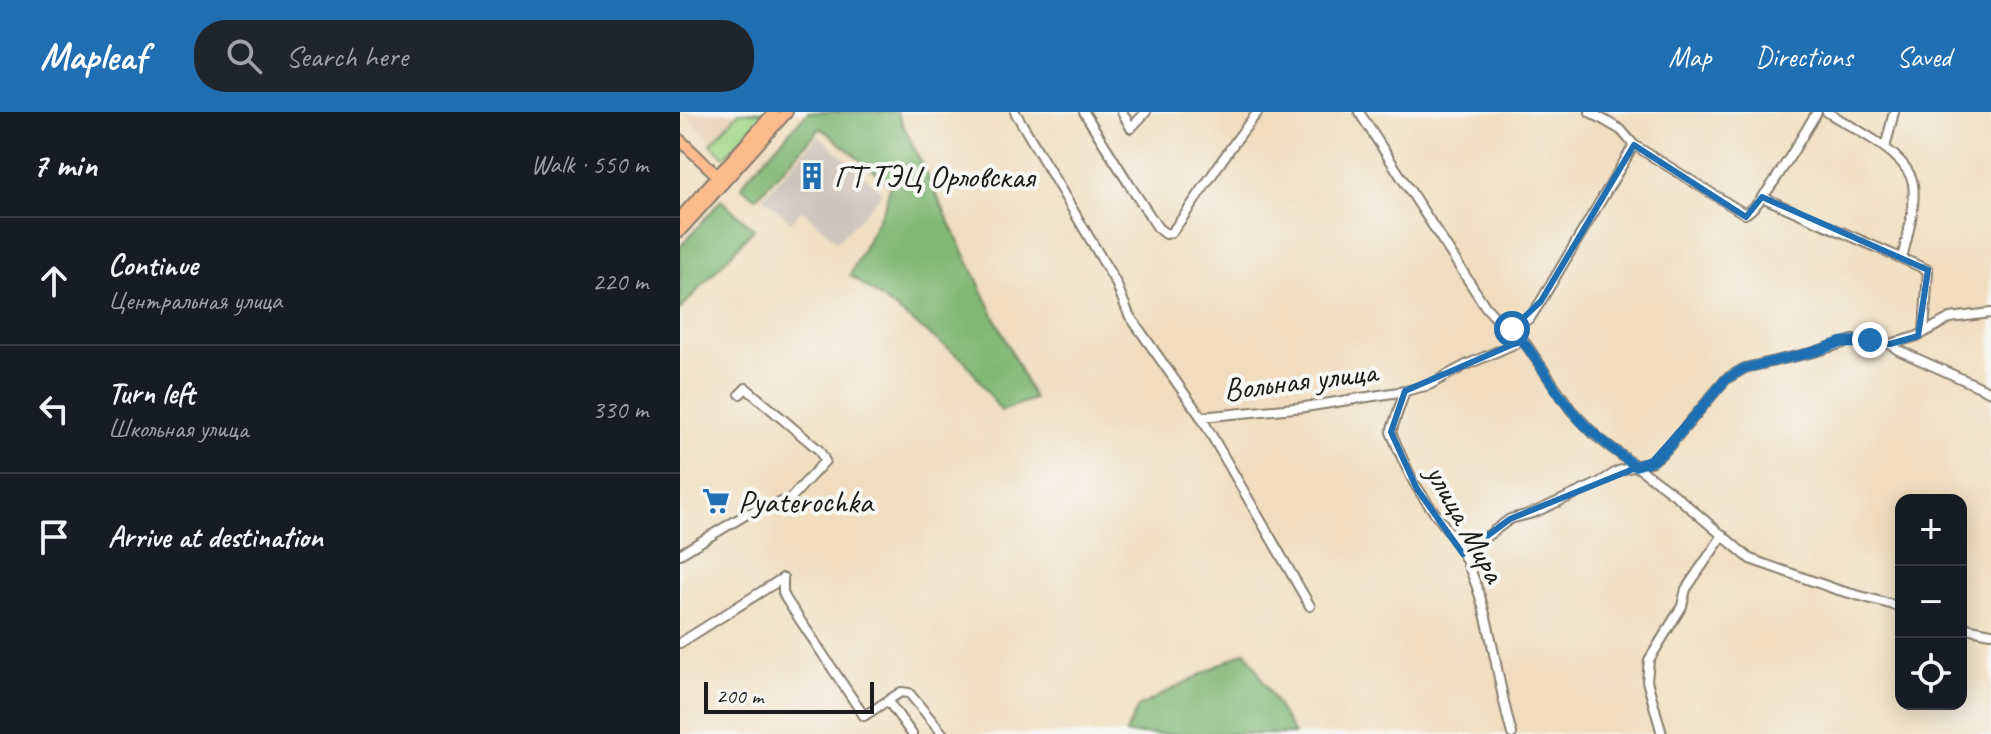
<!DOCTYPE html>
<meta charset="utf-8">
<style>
body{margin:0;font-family:Caveat,sans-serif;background:#20242c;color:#f1f3f6}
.controls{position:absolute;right:24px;bottom:24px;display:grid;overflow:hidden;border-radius:16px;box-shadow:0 4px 20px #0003}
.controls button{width:72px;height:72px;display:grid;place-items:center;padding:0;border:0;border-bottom:2px solid #363941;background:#171b24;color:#f1f3f6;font:40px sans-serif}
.scale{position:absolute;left:24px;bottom:20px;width:170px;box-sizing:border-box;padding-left:8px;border:4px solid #1c1c1c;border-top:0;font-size:22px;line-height:28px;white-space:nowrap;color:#1c1c1c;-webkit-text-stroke:6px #f6f6f2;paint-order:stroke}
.stop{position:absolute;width:24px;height:24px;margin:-18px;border:6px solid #1f6fb2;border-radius:50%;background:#fff}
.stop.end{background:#1f6fb2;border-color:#fff;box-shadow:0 2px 8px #0008}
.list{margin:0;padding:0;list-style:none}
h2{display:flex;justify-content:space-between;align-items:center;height:104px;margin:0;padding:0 32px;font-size:34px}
h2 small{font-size:26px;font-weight:400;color:#9ea1a6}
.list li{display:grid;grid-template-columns:52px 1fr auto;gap:24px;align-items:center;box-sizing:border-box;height:128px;padding:0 32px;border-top:2px solid #363941}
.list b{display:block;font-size:30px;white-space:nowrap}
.list p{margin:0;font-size:26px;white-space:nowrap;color:#9ea1a6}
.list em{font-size:26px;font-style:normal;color:#9ea1a6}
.icon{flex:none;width:44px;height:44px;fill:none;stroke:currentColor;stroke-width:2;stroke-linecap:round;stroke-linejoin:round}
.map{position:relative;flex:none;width:1311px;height:622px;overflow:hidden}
header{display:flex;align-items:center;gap:48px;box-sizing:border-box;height:112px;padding:0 40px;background:#1f6fb2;color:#fff}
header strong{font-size:38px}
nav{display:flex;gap:44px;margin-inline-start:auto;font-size:28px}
.search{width:560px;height:72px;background:#20242c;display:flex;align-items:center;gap:20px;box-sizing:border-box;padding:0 28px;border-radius:32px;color:#9ea1a6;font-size:30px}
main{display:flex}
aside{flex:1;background:#171b24}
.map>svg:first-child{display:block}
.built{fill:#e8cfb6}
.industrial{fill:#cec2b9}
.green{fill:#a2d889;stroke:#5f7a52;stroke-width:2}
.forest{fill:#81b875;stroke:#4e6a48;stroke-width:2}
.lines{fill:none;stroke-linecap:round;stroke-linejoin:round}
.minor-casing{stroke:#867c6d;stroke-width:12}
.major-casing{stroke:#867c6d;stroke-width:14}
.minor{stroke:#fff;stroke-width:8}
.major{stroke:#fbbb8d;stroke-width:10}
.route{stroke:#1f6fb2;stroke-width:10}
.marked{fill:none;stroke:#1f6fb2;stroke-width:6;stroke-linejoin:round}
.labels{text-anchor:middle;stroke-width:8;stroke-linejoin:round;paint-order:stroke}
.poi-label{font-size:32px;fill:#1c1c1c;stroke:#f6f6f2;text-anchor:start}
.street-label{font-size:32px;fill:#1c1c1c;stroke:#f6f6f2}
</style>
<header>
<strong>Mapleaf</strong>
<div class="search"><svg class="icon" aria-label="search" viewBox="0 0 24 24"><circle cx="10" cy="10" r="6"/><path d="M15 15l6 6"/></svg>Search here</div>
<nav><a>Map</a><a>Directions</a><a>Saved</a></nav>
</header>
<main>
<aside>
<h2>7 min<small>Walk · 550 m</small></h2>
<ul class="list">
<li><svg class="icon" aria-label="ahead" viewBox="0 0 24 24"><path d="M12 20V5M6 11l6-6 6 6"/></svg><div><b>Continue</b><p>Центральная улица</p></div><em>220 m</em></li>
<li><svg class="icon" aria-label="left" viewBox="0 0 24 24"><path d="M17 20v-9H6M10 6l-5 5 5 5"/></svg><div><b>Turn left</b><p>Школьная улица</p></div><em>330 m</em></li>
<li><svg class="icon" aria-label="arrive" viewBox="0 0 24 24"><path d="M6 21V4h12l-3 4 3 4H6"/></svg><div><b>Arrive at destination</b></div></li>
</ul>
</aside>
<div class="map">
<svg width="1311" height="622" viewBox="0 0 1311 622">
<rect width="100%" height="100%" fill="#f6f6f2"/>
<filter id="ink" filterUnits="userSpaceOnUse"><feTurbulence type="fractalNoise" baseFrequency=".0125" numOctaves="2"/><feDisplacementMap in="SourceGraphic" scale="16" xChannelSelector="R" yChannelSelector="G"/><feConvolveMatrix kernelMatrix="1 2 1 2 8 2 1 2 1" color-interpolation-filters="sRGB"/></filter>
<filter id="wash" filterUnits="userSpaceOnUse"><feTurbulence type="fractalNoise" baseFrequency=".006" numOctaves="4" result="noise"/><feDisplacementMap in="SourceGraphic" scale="32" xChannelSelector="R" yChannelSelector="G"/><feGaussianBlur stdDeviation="1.8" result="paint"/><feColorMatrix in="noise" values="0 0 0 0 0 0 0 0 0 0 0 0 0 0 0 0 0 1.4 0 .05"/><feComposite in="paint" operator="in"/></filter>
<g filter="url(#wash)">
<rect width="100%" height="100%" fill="#f1ddbe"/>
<polygon class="built" points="1,0 59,0 33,30"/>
<polygon class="industrial" points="139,23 203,81 157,130 122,98 111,110 83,85"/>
<polygon class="green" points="59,0 87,0 44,45 31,32"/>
<g class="forest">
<polygon points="128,0 217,0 354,287 321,299 285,249 170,163 206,92 210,72 141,16 76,86 62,75 69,63"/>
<polygon points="41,88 74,117 0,198 0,135"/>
<polygon points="566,539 614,622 445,622 458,595"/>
</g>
</g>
<g filter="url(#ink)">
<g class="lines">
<g class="minor-casing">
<g id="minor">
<polyline points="335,0 436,171 449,203 521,305 630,494"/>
<path d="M404 0 449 72 478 116 486 122 492 120C522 81 546 38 578 0"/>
<polyline points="442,0 451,16 466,0"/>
<polyline points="679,0 805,194 821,212 832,217 843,228 891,298 917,325 995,383 1070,447 1158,478 1221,495"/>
<path d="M910 0 941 18 954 33 1065 102C1085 92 1123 22 1137 0"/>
<path d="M1147 0C1172 16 1219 37 1231 65 1239 84 1227 126 1222 146"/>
<polyline points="1205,36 1214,0"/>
<polyline points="1082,85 1248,158 1244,220"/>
<polyline points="832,217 850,206 861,189 954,33"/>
<polyline points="1210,232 1238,224 1270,206 1311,201"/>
<path d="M725 279 711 320C719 339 728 363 740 380 754 402 774 422 785 446 812 502 815 563 832 622"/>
<polyline points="521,305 625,295 725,279 749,273 784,254 843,228"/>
<polyline points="0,442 67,402 110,387 145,349 139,338 66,276 60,282"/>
<polyline points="783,442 830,407 853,401 917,372 938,359 973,349 986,338 1046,267 1065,256 1134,240 1173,228 1210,232 1218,238 1311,280"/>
<polyline points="103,466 103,481 106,487 184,604 221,580 229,581 263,622"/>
<polyline points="1281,515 1311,521"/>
<polyline points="0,531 103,466"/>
<polyline points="208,589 232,622"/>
<polyline points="982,622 967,569 969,548 1002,494 1006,477 1043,423"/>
</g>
</g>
<g class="major-casing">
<g id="major">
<polyline points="0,28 40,66"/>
<polyline points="0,106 94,0"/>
<polyline points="0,119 107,0"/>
</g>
</g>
<use href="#minor" class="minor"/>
<use href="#major" class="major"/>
</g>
</g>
<g class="lines" filter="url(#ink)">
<path class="route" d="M832 217C856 241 870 273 892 299 910 321 933 337 955 354L973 349 986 338 1046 267 1065 256 1134 240 1161 230 1190 228"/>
</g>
<path class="marked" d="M954 33 1066 105 1082 85 1248 158 1238 224 1210 232 1161 230 1065 256 1046 267 973 349 830 407 783 442 737 377 711 320 725 279 843 228 832 217 861 189Z"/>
<defs>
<g id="building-bare" transform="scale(2.16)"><path d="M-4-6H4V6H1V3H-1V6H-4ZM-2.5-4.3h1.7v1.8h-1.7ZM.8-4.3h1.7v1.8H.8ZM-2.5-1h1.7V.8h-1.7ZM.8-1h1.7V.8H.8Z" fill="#1f6fb2" stroke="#f6f6f2" stroke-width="2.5" paint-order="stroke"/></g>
<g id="supermarket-bare" transform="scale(2.16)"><path d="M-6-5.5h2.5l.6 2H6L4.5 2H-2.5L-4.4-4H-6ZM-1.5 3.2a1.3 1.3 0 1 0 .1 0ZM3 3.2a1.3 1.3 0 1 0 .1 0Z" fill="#1f6fb2" stroke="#f6f6f2" stroke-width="2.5" paint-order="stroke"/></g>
</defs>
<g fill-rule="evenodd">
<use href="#building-bare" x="132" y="64"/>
<use href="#supermarket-bare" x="36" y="389"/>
</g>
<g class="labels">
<g class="poi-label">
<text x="154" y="75">ГТ ТЭЦ Орловская</text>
<text x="58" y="400">Pyaterochka</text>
</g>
<g class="street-label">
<text transform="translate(620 268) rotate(-7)" y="11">Вольная улица</text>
<text transform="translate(786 411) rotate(61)" y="11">улица Мира</text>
</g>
</g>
</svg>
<div class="controls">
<button>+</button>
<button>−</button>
<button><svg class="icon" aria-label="locate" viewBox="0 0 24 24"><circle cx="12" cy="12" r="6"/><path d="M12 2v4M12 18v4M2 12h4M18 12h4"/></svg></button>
</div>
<div class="scale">200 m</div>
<div class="stop" style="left:832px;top:217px"></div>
<div class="stop end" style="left:1190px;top:228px"></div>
</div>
</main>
